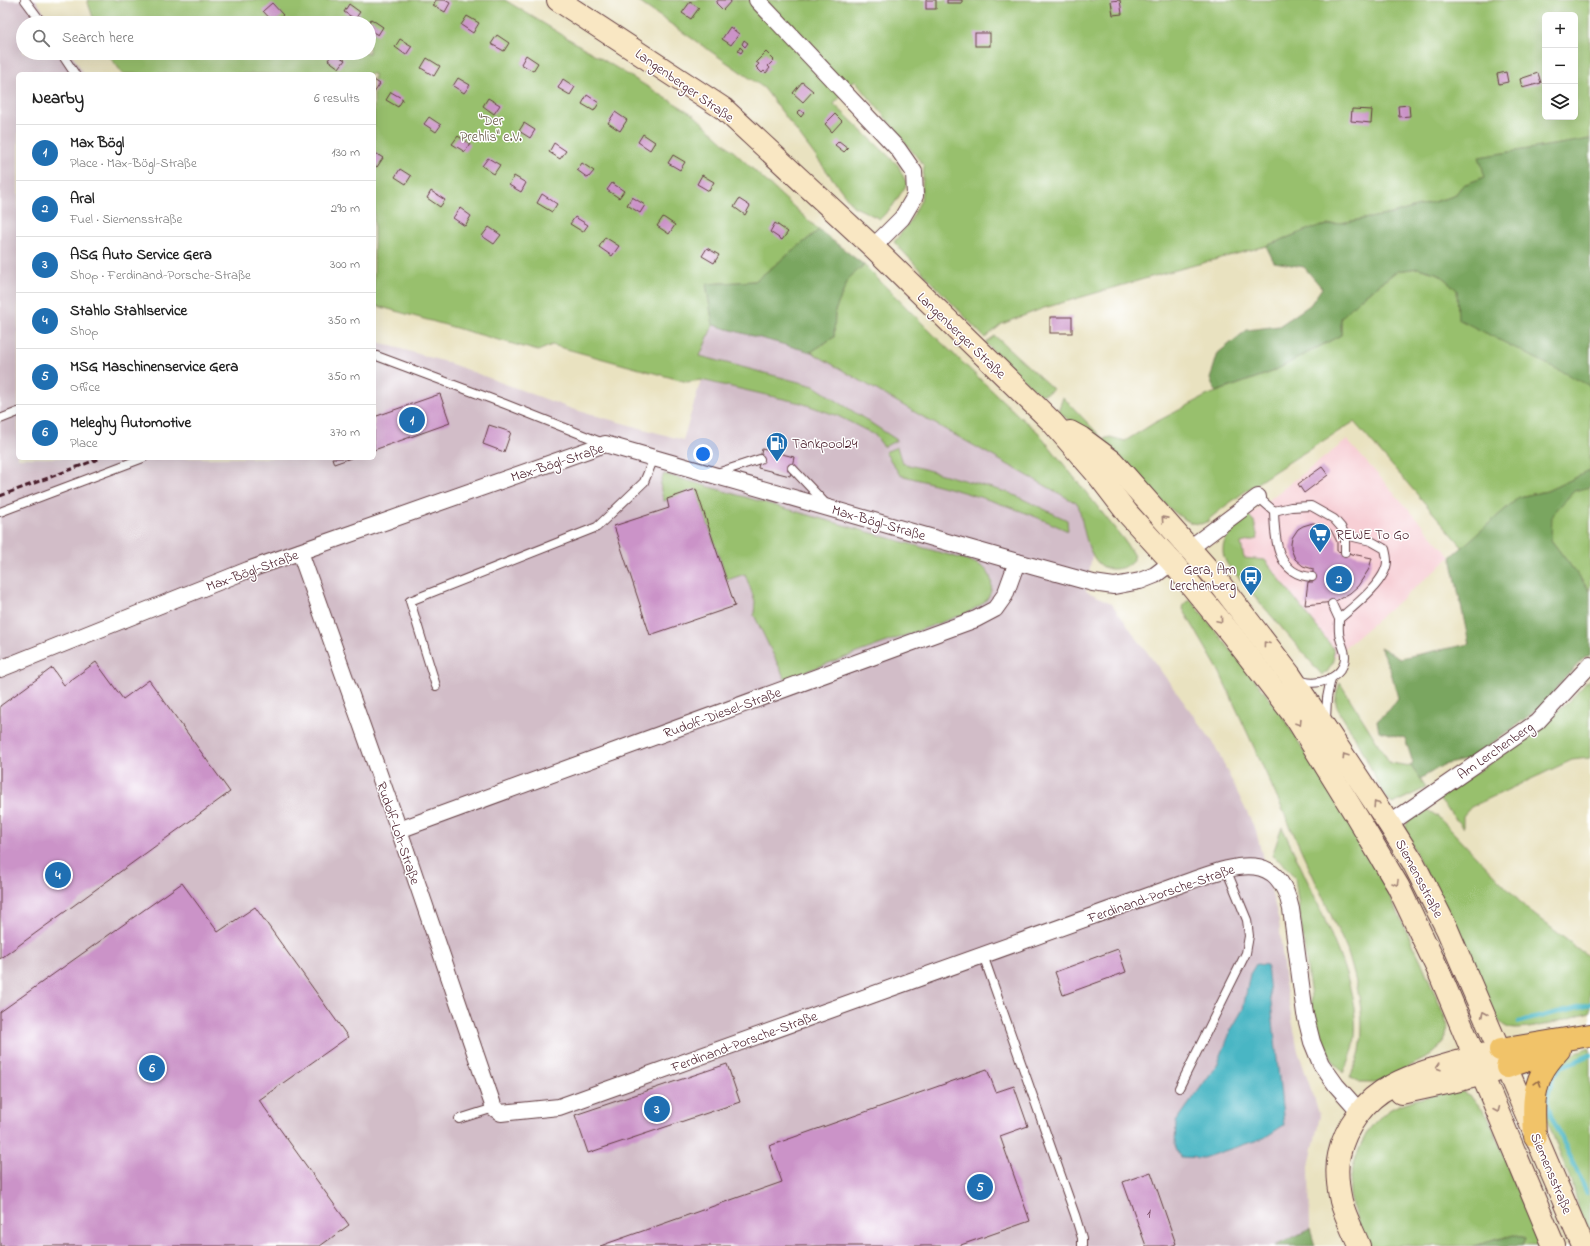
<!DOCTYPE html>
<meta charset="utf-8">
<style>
body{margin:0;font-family:"Indie Flower",sans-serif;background:#f6f6f6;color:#222}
.controls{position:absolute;right:12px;top:12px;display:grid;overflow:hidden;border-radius:6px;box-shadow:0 4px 16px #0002}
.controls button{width:36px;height:36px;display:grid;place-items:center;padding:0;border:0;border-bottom:1px solid #e0e0e0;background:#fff;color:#222;font:20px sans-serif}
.you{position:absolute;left:703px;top:454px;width:14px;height:14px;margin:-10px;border:3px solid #fff;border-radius:50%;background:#1a73e8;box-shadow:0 0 0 6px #1a73e833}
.badge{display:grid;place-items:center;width:26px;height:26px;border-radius:50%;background:#1f6fb2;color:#fff;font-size:13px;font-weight:700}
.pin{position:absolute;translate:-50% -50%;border:2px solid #fff;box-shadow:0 1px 4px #0006}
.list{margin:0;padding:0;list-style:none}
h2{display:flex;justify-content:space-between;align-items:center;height:52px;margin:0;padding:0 16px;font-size:17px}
h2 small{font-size:13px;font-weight:400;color:#767676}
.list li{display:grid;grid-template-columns:26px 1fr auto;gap:12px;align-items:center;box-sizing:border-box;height:56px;padding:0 16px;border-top:1px solid #e0e0e0}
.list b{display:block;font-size:15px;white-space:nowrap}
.list p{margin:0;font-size:13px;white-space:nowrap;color:#767676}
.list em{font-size:13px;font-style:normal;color:#767676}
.icon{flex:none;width:22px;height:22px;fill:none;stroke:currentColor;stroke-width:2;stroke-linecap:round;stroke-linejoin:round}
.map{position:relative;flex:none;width:1590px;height:1246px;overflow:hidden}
.search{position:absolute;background:#fff;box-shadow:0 4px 16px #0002;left:16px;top:16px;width:360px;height:44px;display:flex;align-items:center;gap:10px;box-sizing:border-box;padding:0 14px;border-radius:22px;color:#767676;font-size:15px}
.panel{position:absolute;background:#fff;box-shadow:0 4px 16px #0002;left:16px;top:72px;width:360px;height:388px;border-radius:6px}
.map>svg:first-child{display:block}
.built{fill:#f7cfd5}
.industrial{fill:#d2bdc8}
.green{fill:#98c06d;stroke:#71704c;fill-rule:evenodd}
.forest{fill:#7aa660;stroke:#626246}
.water{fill:#48b6c4;stroke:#496a78}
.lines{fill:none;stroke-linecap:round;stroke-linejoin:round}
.stream{stroke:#48b6c4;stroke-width:4.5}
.building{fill:#cb93c8}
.lane-casing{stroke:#623c41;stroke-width:10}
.street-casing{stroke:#623c41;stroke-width:18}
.secondary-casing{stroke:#623c41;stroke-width:24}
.highway-casing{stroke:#623c41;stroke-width:24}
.lane{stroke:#fff;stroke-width:8}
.street{stroke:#fff;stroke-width:16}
.secondary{stroke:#f9e7c3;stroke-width:22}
.highway{stroke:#f1c369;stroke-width:22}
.rail{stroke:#4a1f2b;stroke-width:3;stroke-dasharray:6 3;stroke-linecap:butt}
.oneway{stroke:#a28377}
.oneway2{stroke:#956947}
.labels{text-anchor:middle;stroke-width:3;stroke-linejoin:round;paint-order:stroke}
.number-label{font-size:12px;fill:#6a3c52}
.street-label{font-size:14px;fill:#4a1f2b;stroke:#fff}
.park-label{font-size:14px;fill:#655742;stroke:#fff}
.poi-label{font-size:14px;fill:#4a1f2b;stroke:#fff;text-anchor:start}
</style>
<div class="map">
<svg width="1590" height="1246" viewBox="0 0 1590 1246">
<rect width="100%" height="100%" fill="#fff"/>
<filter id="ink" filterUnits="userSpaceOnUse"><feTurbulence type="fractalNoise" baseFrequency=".025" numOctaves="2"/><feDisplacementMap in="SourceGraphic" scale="8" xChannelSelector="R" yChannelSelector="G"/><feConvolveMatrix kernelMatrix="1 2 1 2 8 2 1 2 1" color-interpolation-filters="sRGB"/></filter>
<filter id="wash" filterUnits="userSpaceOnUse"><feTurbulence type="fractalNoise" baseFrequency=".012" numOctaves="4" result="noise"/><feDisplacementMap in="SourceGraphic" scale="16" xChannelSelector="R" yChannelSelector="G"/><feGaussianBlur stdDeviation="0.9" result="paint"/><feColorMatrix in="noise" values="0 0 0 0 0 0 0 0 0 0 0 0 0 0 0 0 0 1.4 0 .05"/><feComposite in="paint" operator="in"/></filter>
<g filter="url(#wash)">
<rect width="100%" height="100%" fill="#e9e2c0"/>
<polygon class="built" points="1347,440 1451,557 1323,666 1226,546 1249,515"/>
<polygon class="industrial" points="0,0 36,0 51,23 23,23 23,53 71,53 84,74 18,74 18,458 374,458 374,341 449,363 572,409 683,440 701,380 700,356 713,325 811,352 906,407 1079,504 1081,518 1092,555 1086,591 1111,603 1213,742 1256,831 1279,921 1285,983 1298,1051 1320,1116 1309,1166 1310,1229 1275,1246 0,1246"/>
<g class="green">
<polygon points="87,0 505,0 694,115 819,230 755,281 706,284 713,325 700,356 814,386 897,440 884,447 875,435 838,416 801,403 701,380 687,382 552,345 538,351 374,305 374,74 123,74 107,53 369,53 369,23 95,23"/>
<path d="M636 0H1590V139L1480 157 1485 177 1463 185 1454 196 1392 214 1312 228 1266 246 1165 273 1044 308 1002 324 985 338 894 242 909 223 921 200 924 166 855 80 834 104 898 165 907 184 892 207 880 219 853 206 764 88ZM1545 15H1575V117H1545Z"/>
<path d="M864 265 942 343 1020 417 1038 432 1124 540 1134 556V560C1128 566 1124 568 1115 569 1087 572 1084 524 1078 504L930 421 811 352 834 337 835 311 849 277Z"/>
<path d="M1418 268 1439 274 1457 290 1590 386V471L1547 491 1519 497 1463 547 1354 422C1305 452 1254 482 1209 519V521L1201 524 1191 523 1181 517 1168 507 1106 446 1058 412 1063 397 1103 439 1110 437 1125 441 1154 423 1208 395 1272 372 1341 335V318L1361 298 1397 271Z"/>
<polygon points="995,336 1053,389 1047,393 1040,395 985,343"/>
<path d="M897 447 902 463 1010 493 1067 520 1068 531C1014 505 958 490 900 475L885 452Z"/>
<path d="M664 474 970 561C975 563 980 565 984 568 993 576 994 590 987 599 983 605 973 609 967 613L785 679 754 615 755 601 745 574 727 580 696 490 664 501C660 490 659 484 664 474Z"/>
<polygon points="1590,487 1590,591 1551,540 1551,515 1574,491"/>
<path d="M1248 516 1254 521 1258 539 1241 543 1244 558 1265 560 1333 648 1334 661 1327 672 1322 675 1227 564C1215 542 1232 530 1248 516Z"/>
<path d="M1190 599 1278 709 1374 863 1421 961 1444 1015 1448 1027 1444 1043 1428 1057 1379 1082H1360L1350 1077C1353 1069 1359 1059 1360 1051 1366 1016 1357 983 1347 950L1219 671 1183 609 1184 604Z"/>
<path d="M1590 678V758L1572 760 1471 807 1463 816V828L1438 798C1491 762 1549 728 1590 678Z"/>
<path d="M1340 683 1390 763 1411 766 1426 788 1392 804C1377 787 1370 765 1359 744 1353 732 1343 720 1337 707 1334 699 1337 691 1340 683Z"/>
<path d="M1426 809 1437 816 1448 827 1527 909 1590 958V1012C1572 1017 1526 1033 1509 1028 1503 1026 1499 1021 1495 1016L1405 831C1406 818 1415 813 1426 809Z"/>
<path d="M1282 827C1296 857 1311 887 1324 918 1340 956 1361 1002 1354 1044 1352 1055 1348 1064 1343 1073 1329 1057 1321 1040 1314 1020L1295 878 1283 863 1272 856Z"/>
<polygon points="1590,1048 1590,1243 1581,1221 1571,1181 1542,1108 1545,1083 1557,1063 1568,1056"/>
<path d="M1453 1090 1463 1092 1472 1097 1488 1117 1542 1246H1523L1526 1239 1514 1235 1473 1246H1367C1360 1229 1353 1212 1350 1194 1348 1176 1360 1141 1371 1127 1376 1120 1383 1114 1391 1109 1409 1099 1433 1096 1453 1090Z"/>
</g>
<g class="forest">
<polygon points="1590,139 1590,386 1458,319 1457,290 1439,274 1418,268 1397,271 1361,298 1341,318 1341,335 1272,372 1216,392 1210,379 1218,353 1247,330 1279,326 1310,305 1322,288 1304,267 1274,262 1266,246 1312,228 1392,214 1454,196 1463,185 1485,177 1479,157"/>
<polygon points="819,230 864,265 849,278 835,311 834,337 811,352 713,325 706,284 755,281"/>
<polygon points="1590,471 1590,487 1574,491 1552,515 1551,540 1590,591 1590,655 1582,660 1562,681 1544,704 1505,734 1470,759 1443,765 1420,779 1411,766 1413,763 1405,738 1379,731 1377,721 1390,709 1398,698 1391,672 1380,647 1400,658 1469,644 1451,557 1519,497 1547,491"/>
<polygon points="1310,1229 1315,1246 1275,1246"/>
<polygon points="1514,1235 1526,1239 1523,1246 1473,1246"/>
</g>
<polygon class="water" points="1256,964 1267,965 1284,1125 1264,1138 1203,1158 1180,1157 1175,1145 1176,1122 1218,1063 1231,1030 1243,1009 1250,974"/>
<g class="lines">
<g class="stream">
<polyline points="1519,1022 1590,1004"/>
<polyline points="1587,1193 1551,1115 1547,1101 1549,1090 1553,1078 1561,1067 1590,1055"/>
</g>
</g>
<g id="blocks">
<g class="building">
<polygon points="436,0 445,0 450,3 445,12 433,5"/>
<polygon points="718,0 732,0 723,10 716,3"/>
<rect x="926" y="0" width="10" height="9"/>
<rect x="947" y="0" width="15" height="3"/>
<polygon points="1120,0 1122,14 1113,15 1111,1"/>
<polygon points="690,2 699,8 691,19 682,13"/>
<polygon points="272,3 283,15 274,23 263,11"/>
<polygon points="349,4 360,12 355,19 344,12"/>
<polygon points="467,16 479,23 473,33 461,25"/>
<polygon points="371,19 383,27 378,35 369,30 369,22"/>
<polygon points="730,27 739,34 731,45 722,39"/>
<rect x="975" y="33" width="15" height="13"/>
<polygon points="497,35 509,43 504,51 491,44"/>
<polygon points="400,39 412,46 406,55 395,47"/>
<polygon points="744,40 748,43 745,47 742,44"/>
<polygon points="740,47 743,50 741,53 738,51"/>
<polygon points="766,52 774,60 768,66 770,68 766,73 764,71 762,73 756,67 759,64 756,62"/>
<polygon points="333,53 345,60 339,68 328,60"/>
<polygon points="526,55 538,63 533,71 521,64"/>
<polygon points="427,58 440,66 434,76 421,68"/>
<polygon points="1506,72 1508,82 1499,84 1497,74"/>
<polygon points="1538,73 1541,83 1522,88 1520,79"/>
<polygon points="458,78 470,85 464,93 453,86"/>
<polygon points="563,79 575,87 570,95 558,88"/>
<polygon points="374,80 380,84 374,93"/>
<polygon points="802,82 813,91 803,102 793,93"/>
<polygon points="391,92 403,99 398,107 386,100"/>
<polygon points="587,95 599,103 594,111 582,104"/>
<polygon points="488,98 500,105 494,114 483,106"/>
<polygon points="1409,105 1410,116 1399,117 1398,106"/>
<polygon points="1352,109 1372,110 1371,123 1351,121"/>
<polygon points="800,110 804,113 801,117 797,113"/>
<polygon points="615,112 627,120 620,131 608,123"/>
<polygon points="835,114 842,121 832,132 825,124"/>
<polygon points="429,117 441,125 436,132 424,124"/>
<polygon points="524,123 535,130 530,138 519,131"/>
<polygon points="643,134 655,142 650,150 638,142"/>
<polygon points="458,136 470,144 465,152 452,144"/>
<polygon points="839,141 848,148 844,152 835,145"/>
<polygon points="554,143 566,151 560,159 549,152"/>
<polygon points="374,152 383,158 377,167 374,165"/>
<polygon points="673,155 685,162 680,170 668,163"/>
<polygon points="488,158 500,165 494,174 482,166"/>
<polygon points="582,163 594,171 588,178 577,170"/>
<polygon points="400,169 411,176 406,184 395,177"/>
<polygon points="702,175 714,182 709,191 697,184"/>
<polygon points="514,176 526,183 521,192 509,185"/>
<polygon points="612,183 624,191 619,198 607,190"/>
<polygon points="431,191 445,200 440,207 427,198"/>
<polygon points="542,194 557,204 552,212 537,203"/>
<polygon points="632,197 645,205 640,213 627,205"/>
<polygon points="739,199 750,206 745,215 734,207"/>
<polygon points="460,208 471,216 465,226 453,218"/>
<polygon points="575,217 588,225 583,232 570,224"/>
<polygon points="663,217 675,225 669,234 657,226"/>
<polygon points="775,223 788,232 782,240 770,232"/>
<polygon points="489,227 501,235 494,244 482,236"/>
<polygon points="605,237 619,246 612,256 599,247"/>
<polygon points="707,248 719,255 714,263 702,256"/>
<rect x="1050" y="317" width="22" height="16"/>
<polygon points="440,394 450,423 374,450 374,417"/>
<polygon points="489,425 511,432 504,452 483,444"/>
<polygon points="762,449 794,457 790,476 758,468"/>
<polygon points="332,458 351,458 334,464"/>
<polygon points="1322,467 1328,475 1304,493 1298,484"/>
<polygon points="696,489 735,606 650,635 614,526 669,508 667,499"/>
<polygon points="1313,523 1324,525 1331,530 1337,542 1337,551 1372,558 1369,569 1358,586 1350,593 1334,602 1305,605 1308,582 1313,582 1313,569 1303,566 1295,559 1291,549 1291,544 1292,538 1298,529 1303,526"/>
<polygon points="96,662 123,699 149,680 230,792 0,959 0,706 52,668 64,685"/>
<polygon points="182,883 218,932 255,907 348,1037 259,1100 349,1225 320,1246 0,1246 0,1012"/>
<polygon points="1118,949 1126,972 1063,995 1055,972"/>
<polygon points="727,1064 740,1102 588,1153 575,1115"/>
<polygon points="987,1069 996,1092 1014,1086 1028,1126 1000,1136 1030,1221 958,1246 600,1246 782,1182 769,1146"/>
<polygon points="1151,1172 1176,1244 1170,1246 1146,1246 1123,1182"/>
</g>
</g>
</g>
<g filter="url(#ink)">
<use href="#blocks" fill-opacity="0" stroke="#623c41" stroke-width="1"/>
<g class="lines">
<g class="lane-casing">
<g id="lane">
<polyline points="25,0 42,23"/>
<polyline points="61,53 75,74"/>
<polyline points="374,355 505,404 603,443"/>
<polyline points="0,419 18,412"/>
<polyline points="792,468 827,505"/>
<polyline points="717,473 760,459"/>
<path d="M1258 497 1274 511 1291 507 1311 506 1334 519 1341 527 1345 535 1371 541 1385 549C1386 553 1387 558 1387 561 1387 581 1353 607 1339 619 1339 625 1338 632 1340 638 1341 643 1345 650 1345 656 1345 678 1315 689 1298 679"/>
<path d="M1274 511C1275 539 1276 575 1312 577"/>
<polyline points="0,512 143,458"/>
<polyline points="1345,535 1345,552"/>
<polyline points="1332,604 1339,619"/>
<polyline points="436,686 410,601 597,527 644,482 654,458"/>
<polyline points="1326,720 1327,698 1331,678"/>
<polyline points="983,955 1075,1215 1082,1238 1082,1246"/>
<polyline points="1179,1088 1246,953 1249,936 1247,920 1226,869"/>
<polyline points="459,1119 494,1108"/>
</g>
</g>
<g class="street-casing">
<g id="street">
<polyline points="757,0 898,149 914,172 915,196 902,218 873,247"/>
<polyline points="1190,548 1258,497"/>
<path d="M300 552 399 830 494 1108 501 1113 559 1107 1193 880C1236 865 1278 849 1291 909L1305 1014 1312 1042 1321 1064 1336 1085 1360 1112"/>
<polyline points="0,669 248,570 605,444 1017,562 1093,583 1114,586 1140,581 1155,575 1172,562"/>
<polyline points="1389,824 1537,722 1590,665"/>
<polyline points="399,830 976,619 995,609 1005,595 1017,562"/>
</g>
</g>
<g class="secondary-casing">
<g id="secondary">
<polyline points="558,0 724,109 873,247 1052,422 1098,475 1128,514 1172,562 1232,635 1296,718 1357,817 1398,886 1439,972 1554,1246"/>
<polyline points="1070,432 1081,438 1112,461 1213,575 1290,675 1389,824 1413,862 1447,929 1583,1246"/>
<polyline points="1401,1093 1447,1083 1496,1071"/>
<path d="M1359 1246C1353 1231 1345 1216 1341 1201 1338 1187 1336 1168 1339 1155 1345 1127 1365 1099 1391 1086 1421 1070 1456 1063 1489 1053"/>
</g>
</g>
<g class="highway-casing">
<g id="highway">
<polyline points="1500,1050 1590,1035"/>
<polyline points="1507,1067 1549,1053"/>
<path d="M1535 1136C1534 1115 1532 1092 1542 1073 1546 1064 1553 1057 1559 1050"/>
</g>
</g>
<use href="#lane" class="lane"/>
<use href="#street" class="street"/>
<use href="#secondary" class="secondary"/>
<use href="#highway" class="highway"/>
<polyline class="rail" points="0,496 101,458"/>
</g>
<defs><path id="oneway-chevron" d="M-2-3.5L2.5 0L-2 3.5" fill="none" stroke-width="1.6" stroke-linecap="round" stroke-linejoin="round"/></defs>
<g class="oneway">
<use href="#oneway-chevron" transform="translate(1164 519) rotate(-132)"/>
<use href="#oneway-chevron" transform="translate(1220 620) rotate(50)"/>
<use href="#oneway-chevron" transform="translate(1266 644) rotate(-127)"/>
<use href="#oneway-chevron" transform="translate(1299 723) rotate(58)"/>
<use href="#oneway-chevron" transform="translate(1345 756) rotate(-123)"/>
<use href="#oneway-chevron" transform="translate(1376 804) rotate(-123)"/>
<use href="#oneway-chevron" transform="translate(1396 883) rotate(60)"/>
<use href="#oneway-chevron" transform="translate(1484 1014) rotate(-113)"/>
<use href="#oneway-chevron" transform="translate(1438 1067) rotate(162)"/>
<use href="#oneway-chevron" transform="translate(1497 1110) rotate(67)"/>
</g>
<use class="oneway2" href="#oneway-chevron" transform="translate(1538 1083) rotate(-73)"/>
</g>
<defs>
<g id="fuel-pin" transform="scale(1.15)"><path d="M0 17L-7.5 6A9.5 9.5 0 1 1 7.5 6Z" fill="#1f6fb2" stroke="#fff"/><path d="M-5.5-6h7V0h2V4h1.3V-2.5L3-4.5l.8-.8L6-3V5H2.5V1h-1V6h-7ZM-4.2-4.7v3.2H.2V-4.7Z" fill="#fff"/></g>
<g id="supermarket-pin" transform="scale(1.15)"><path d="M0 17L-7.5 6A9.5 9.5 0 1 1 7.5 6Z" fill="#1f6fb2" stroke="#fff"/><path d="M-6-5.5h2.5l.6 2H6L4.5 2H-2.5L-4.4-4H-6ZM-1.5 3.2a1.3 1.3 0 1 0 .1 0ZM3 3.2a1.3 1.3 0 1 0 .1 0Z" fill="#fff"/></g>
<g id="bus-pin" transform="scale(1.15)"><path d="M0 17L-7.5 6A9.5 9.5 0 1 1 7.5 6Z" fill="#1f6fb2" stroke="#fff"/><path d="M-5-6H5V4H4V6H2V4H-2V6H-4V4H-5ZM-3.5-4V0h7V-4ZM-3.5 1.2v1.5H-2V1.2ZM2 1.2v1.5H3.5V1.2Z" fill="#fff"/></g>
</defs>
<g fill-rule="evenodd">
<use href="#fuel-pin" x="777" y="443"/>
<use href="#supermarket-pin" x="1320" y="534"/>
<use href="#bus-pin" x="1251" y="577"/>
</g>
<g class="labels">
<g class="number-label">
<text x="1149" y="1217">1</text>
</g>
<g class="street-label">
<text transform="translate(685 85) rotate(35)" y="5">Langenberger Straße</text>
<text transform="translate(962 335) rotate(44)" y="5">Langenberger Straße</text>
<text transform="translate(557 462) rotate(-18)" y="5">Max-Bögl-Straße</text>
<text transform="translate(879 522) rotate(16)" y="5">Max-Bögl-Straße</text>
<text transform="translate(252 570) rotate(-20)" y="5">Max-Bögl-Straße</text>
<text transform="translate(722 712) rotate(-20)" y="5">Rudolf-Diesel-Straße</text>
<text transform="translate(1495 750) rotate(-35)" y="5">Am Lerchenberg</text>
<text transform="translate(399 833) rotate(71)" y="5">Rudolf-Loh-Straße</text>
<text transform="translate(1420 878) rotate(62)" y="5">Siemensstraße</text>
<text transform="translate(1161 893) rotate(-19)" y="5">Ferdinand-Porsche-Straße</text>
<text transform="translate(744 1041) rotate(-20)" y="5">Ferdinand-Porsche-Straße</text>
<text transform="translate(1552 1173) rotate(67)" y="5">Siemensstraße</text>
</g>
<g class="park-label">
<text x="491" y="125">"Der<tspan x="491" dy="16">Prehlis" e.V.</tspan></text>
</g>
<g class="poi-label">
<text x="792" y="448">Tankpool24</text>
<text x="1336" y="539">REWE To Go</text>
<text x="1236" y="574" text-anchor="end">Gera, Am<tspan x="1236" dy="16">Lerchenberg</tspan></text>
</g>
</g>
</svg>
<div class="controls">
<button>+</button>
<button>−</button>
<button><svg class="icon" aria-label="layers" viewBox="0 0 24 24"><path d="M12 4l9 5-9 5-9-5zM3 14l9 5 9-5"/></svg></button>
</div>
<div class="you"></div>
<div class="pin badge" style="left:412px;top:420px">1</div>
<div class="pin badge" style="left:1339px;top:579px">2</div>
<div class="pin badge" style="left:657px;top:1109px">3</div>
<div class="pin badge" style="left:58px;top:875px">4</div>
<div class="pin badge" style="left:980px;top:1187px">5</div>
<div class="pin badge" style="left:152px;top:1068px">6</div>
<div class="search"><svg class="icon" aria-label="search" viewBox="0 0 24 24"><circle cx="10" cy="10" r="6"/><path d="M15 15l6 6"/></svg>Search here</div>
<section class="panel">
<h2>Nearby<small>6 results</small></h2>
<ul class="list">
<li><span class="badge">1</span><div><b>Max Bögl</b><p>Place · Max-Bögl-Straße</p></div><em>130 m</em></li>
<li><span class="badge">2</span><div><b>Aral</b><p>Fuel · Siemensstraße</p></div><em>290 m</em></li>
<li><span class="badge">3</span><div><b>ASG Auto Service Gera</b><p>Shop · Ferdinand-Porsche-Straße</p></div><em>300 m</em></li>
<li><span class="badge">4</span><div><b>Stahlo Stahlservice</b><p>Shop</p></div><em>350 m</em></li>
<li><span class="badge">5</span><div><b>MSG Maschinenservice Gera</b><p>Office</p></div><em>350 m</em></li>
<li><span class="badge">6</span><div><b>Meleghy Automotive</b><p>Place</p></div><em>370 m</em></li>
</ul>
</section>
</div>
